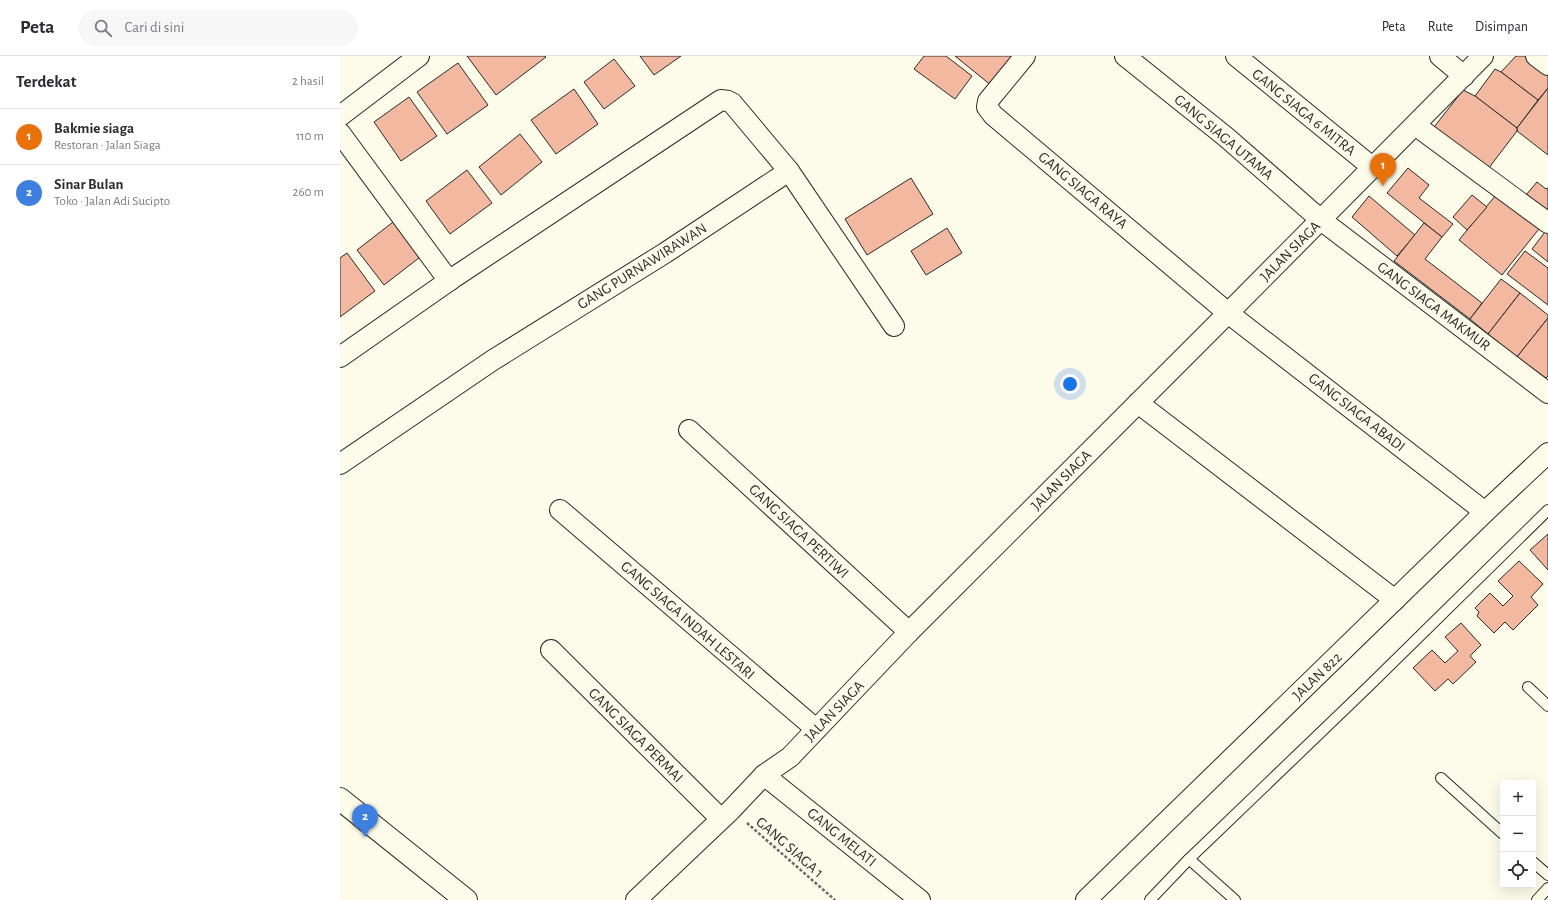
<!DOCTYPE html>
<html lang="id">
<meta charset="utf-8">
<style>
body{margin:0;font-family:"Alegreya Sans",sans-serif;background:#f7f7f7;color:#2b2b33}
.controls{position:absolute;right:12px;bottom:12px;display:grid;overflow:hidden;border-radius:4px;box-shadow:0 4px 16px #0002}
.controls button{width:36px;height:36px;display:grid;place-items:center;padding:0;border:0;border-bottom:1px solid #e1e1e2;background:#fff;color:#2b2b33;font:20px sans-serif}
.you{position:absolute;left:730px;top:328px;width:14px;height:14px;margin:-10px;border:3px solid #fff;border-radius:50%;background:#1a73e8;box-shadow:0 0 0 6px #1a73e833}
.badge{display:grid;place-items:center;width:26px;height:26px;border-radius:50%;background:#d93025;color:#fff;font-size:13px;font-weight:700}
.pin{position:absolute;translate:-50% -33px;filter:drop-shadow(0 1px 2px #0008)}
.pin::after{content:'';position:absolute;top:21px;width:14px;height:12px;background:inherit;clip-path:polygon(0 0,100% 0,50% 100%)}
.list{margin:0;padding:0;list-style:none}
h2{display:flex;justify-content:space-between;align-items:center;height:52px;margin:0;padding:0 16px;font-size:17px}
h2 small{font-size:13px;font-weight:400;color:#7c7c81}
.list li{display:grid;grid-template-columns:26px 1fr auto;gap:12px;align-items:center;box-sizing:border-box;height:56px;padding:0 16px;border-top:1px solid #e1e1e2}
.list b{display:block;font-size:15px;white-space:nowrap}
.list p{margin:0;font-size:13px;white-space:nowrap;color:#7c7c81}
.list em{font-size:13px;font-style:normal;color:#7c7c81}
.icon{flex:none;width:22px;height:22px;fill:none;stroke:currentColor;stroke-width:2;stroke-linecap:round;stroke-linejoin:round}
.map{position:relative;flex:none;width:1208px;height:844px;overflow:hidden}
header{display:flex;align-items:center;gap:24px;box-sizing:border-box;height:56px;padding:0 20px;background:#fff;border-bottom:1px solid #e1e1e2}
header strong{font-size:19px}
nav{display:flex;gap:22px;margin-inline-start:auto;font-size:14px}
.search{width:280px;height:36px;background:#f7f7f7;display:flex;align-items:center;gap:10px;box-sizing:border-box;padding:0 14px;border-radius:22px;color:#7c7c81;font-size:15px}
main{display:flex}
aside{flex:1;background:#fff}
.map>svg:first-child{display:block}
.building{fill:#f2b8a0;stroke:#2b2b2b}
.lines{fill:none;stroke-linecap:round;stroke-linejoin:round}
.service-casing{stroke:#2b2b2b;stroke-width:12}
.minor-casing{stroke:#2b2b2b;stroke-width:22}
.secondary-casing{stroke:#2b2b2b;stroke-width:24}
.path{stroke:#6a6964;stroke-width:2.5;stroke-dasharray:3 2;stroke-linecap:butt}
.service{stroke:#fdfbea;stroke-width:10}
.minor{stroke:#fdfbea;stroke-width:20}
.secondary{stroke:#fdfbea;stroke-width:22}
.labels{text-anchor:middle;stroke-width:3;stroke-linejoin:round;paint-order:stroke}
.street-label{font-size:15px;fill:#2b2b2b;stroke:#fdfbea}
</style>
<header>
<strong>Peta</strong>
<div class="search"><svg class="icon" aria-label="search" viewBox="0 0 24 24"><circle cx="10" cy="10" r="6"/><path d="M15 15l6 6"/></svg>Cari di sini</div>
<nav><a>Peta</a><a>Rute</a><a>Disimpan</a></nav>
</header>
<main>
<aside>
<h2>Terdekat<small>2 hasil</small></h2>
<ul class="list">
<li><span class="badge" style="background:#e8710a">1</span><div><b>Bakmie siaga</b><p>Restoran · Jalan Siaga</p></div><em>110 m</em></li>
<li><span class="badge" style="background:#3f7fe0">2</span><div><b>Sinar Bulan</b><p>Toko · Jalan Adi Sucipto</p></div><em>260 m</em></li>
</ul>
</aside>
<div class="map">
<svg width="1208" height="844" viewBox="0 0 1208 844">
<rect width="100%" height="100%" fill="#fdfbea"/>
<g class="building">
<polygon points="127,0 205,0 206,1 156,39"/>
<polygon points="300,0 341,0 314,19"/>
<polygon points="584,0 606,0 632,20 615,43 574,13"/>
<polygon points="615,0 677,0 652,30"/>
<polygon points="1176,0 1186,0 1208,20 1208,32 1198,44 1161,16"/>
<polygon points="274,3 295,30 264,53 244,26"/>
<polygon points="118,7 148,49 107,78 77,36"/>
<polygon points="1155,13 1161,16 1198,44 1177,72 1135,40"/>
<polygon points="1208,32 1208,99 1177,75 1177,72"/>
<polygon points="234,33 258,68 216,98 191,64"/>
<polygon points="1123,34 1135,40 1177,72 1177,75 1145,117 1091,75"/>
<polygon points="69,41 97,80 61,105 34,66"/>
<polygon points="180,78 202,106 161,139 139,111"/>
<polygon points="1068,112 1089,129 1079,142 1113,168 1102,181 1047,137"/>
<polygon points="127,114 152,147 110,178 86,145"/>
<polygon points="571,122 593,158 527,199 505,163"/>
<polygon points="1197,126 1206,133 1208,132 1208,158 1186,139"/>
<polygon points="1160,134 1203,168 1162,219 1119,184"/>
<polygon points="1132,139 1147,151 1127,174 1113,161"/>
<polygon points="1029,140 1075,179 1057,200 1012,161"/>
<polygon points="57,163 84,198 44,229 17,194"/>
<polygon points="1084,167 1102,181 1085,203 1142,247 1130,263 1054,205"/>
<polygon points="607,172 622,197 586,219 571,195"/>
<polygon points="1208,172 1208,206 1192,193"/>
<polygon points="1185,195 1208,212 1208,249 1167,218"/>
<polygon points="7,197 35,235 0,261 0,202"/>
<polygon points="1161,223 1180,237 1148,278 1130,263"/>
<polygon points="1180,237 1208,259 1208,262 1177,301 1148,278"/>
<polygon points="1208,262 1208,320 1206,322 1177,301"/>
<polygon points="1208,478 1208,514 1190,494"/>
<polygon points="1179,505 1203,528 1191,541 1198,549 1173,574 1165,566 1154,577 1137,560 1139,556 1135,552 1150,537 1163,550 1173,540 1158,525"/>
<polygon points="1121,567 1141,589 1130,600 1136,606 1113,628 1108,623 1095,635 1073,612 1092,594 1105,607 1118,595 1105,581"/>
</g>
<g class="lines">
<g class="service-casing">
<g id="service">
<polyline points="1188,631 1208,650"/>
<polyline points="1101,722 1163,778"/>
<polyline points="849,803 895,844"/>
<polyline points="1193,806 1208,819"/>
<polyline points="810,844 849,803 1029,630 1208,454"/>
<polyline points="1197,844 1208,832"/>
</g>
</g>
<g class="minor-casing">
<g id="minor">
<polyline points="685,0 648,45 647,51 653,59 888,257 1145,456"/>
<polyline points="785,0 886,81 981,164 1208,337"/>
<polyline points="896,0 1032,111"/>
<polyline points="1100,0 1124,20"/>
<polyline points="1196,0 1208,9"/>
<polyline points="0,60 79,0"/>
<polyline points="1075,69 1208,167"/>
<polyline points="0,77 109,225"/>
<polyline points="0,301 113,222 381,44 388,45 392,47 449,115"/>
<polyline points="798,347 1055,544"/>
<polyline points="349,374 569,576"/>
<polyline points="0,408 153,304 325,197 449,115 554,270"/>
<polyline points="220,454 476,673"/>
<polyline points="211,594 381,763"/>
<polyline points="424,719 580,844"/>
<polyline points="296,844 391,754 424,719 450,701 569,576 899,246 1143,0"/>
<polyline points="746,844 1145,456 1208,397"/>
</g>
</g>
<g class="secondary-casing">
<polyline id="secondary" points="0,743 126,844"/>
</g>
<polyline class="path" points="407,767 495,844"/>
<use href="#service" class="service"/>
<use href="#minor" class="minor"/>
<use href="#secondary" class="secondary"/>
</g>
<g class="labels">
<g class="street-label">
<text transform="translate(964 56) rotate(39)" y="5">GANG SIAGA 6 MITRA</text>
<text transform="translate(884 81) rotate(40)" y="5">GANG SIAGA UTAMA</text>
<text transform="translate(743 134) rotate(40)" y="5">GANG SIAGA RAYA</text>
<text transform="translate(950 195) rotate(-45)" y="5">JALAN SIAGA</text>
<text transform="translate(302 210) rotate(-32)" y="5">GANG PURNAWIRAWAN</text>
<text transform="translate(1094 250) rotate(37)" y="5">GANG SIAGA MAKMUR</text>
<text transform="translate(1017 356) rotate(38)" y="5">GANG SIAGA ABADI</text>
<text transform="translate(721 424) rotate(-45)" y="5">JALAN SIAGA</text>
<text transform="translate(459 475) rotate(43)" y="5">GANG SIAGA PERTIWI</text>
<text transform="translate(348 564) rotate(41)" y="5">GANG SIAGA INDAH LESTARI</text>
<text transform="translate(977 620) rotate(-44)" y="5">JALAN 822</text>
<text transform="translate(494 655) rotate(-46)" y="5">JALAN SIAGA</text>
<text transform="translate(296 679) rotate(45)" y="5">GANG SIAGA PERMAI</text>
<text transform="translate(502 781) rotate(39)" y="5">GANG MELATI</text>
<text transform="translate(450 791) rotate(41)" y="5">GANG SIAGA 1</text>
</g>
</g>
</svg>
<div class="controls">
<button>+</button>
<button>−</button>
<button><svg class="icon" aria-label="locate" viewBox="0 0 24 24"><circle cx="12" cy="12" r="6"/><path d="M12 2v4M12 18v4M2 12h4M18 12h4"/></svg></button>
</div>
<div class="you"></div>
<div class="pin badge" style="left:1043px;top:130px;background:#e8710a">1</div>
<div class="pin badge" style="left:25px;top:781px;background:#3f7fe0">2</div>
</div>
</main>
